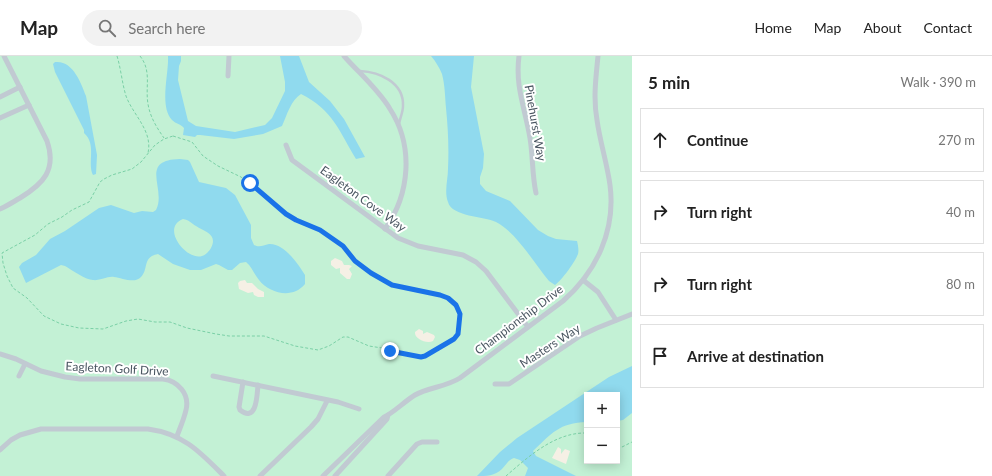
<!DOCTYPE html>
<meta charset="utf-8">
<style>
body{margin:0;font-family:Lato,sans-serif;background:#f2f2f2;color:#222}
.controls{position:absolute;right:12px;bottom:12px;display:grid;overflow:hidden;border-radius:0px;box-shadow:0 2px 10px #0003}
.controls button{width:36px;height:36px;display:grid;place-items:center;padding:0;border:0;border-bottom:1px solid #e0e0e0;background:#fff;color:#222;font:20px sans-serif}
.stop{position:absolute;width:12px;height:12px;margin:-9px;border:3px solid #1a73e8;border-radius:50%;background:#fff}
.stop.end{background:#1a73e8;border-color:#fff;box-shadow:0 1px 4px #0008}
.list{margin:0;padding:0;list-style:none}
h2{display:flex;justify-content:space-between;align-items:center;height:52px;margin:0;padding:0 16px;font-size:17px}
h2 small{font-size:13px;font-weight:400;color:#767676}
.list li{display:grid;grid-template-columns:26px 1fr auto;gap:12px;align-items:center;box-sizing:border-box;height:64px;margin:0 8px 8px;padding:0 8px;border:1px solid #e0e0e0;border-radius:0px}
.list b{display:block;font-size:15px;white-space:nowrap}
.list em{font-size:13px;font-style:normal;color:#767676}
.icon{flex:none;width:22px;height:22px;fill:none;stroke:currentColor;stroke-width:2;stroke-linecap:round;stroke-linejoin:round}
.map{position:relative;flex:none;width:632px;height:420px;overflow:hidden}
header{display:flex;align-items:center;gap:24px;box-sizing:border-box;height:56px;padding:0 20px;background:#fff;border-bottom:1px solid #e0e0e0}
header strong{font-size:19px}
nav{display:flex;gap:22px;margin-inline-start:auto;font-size:14px}
.search{width:280px;height:36px;background:#f2f2f2;display:flex;align-items:center;gap:10px;box-sizing:border-box;padding:0 14px;border-radius:22px;color:#767676;font-size:15px}
main{display:flex}
aside{flex:1;background:#fff}
.map>svg:first-child{display:block}
.green{fill:#c3f1d5;fill-rule:evenodd}
.sand{fill:#f5f0e5}
.water{fill:#90daee;fill-rule:evenodd}
.lines{fill:none;stroke-linecap:round;stroke-linejoin:round}
.path{stroke:#7ad0a6;stroke-width:1;stroke-dasharray:3 2;stroke-linecap:butt}
.service{stroke:#c1cad2;stroke-width:2.5}
.minor{stroke:#c1cad2;stroke-width:5}
.route{stroke:#1a73e8;stroke-width:5}
.labels{text-anchor:middle;stroke-width:4;stroke-linejoin:round;paint-order:stroke}
.street-label{font-size:12px;fill:#4a5661;stroke:#fff}
</style>
<header>
<strong>Map</strong>
<div class="search"><svg class="icon" aria-label="search" viewBox="0 0 24 24"><circle cx="10" cy="10" r="6"/><path d="M15 15l6 6"/></svg>Search here</div>
<nav><a>Home</a><a>Map</a><a>About</a><a>Contact</a></nav>
</header>
<main>
<div class="map">
<svg width="632" height="420" viewBox="0 0 632 420">
<rect width="100%" height="100%" fill="#f5f3f3"/>
<path class="green" d="M0 0H632V420H0ZM587 339H617V405H587Z"/>
<g class="sand">
<polygon points="335,202 342,205 344,209 349,209 352,210 349,213 352,218 350,223 347,223 340,217 340,212 336,213 331,209 331,205"/>
<polygon points="245,224 247,227 252,227 258,233 264,236 264,241 258,241 254,239 253,236 248,237 239,233 238,227 240,225"/>
<path d="M419 273 423 275V278L427 276 434 279 435 281 433 285C427 288 414 283 415 276Z"/>
<polygon points="558,391 561,393 561,398 565,393 570,395 566,408 552,402"/>
</g>
<g class="water">
<path d="M168 0H181V5L179 10 178 24 188 65 196 70 235 76 265 69 272 62 285 35V26L280 0H299L309 26 330 45 344 63 365 101 356 103C339 75 333 54 301 38 291 44 287 59 282 70L263 78 234 83 200 79H197L195 81 183 79 184 72C181 68 176 68 172 64 159 50 169 18 168 0Z"/>
<path d="M431 0H474L471 31 484 98 483 112 480 121V128L486 135 510 145 538 174 548 180 556 183 577 185C578 189 579 194 578 198 575 206 562 224 555 229L549 225C534 207 516 176 496 166 484 160 452 161 448 146 444 136 448 123 448 113 449 92 448 72 446 52 445 41 445 29 442 18 439 11 436 6 431 0Z"/>
<path d="M55 6C73 4 81 27 86 40L97 99 96 118 93 119C87 107 97 88 84 77V74L55 16 53 8Z"/>
<path d="M180 103 188 104 190 106 199 126 226 132 235 139 251 169V182L254 189C260 192 263 189 269 188 284 187 298 208 305 219V228C293 243 270 238 259 224 254 218 252 211 246 206L240 207 232 214H228L219 209 216 208 201 214H190L173 208 158 198C142 201 149 213 141 221 135 228 122 222 114 221 107 220 100 225 93 224 86 224 72 214 65 210L61 209 26 227 19 211 22 207 36 199 50 183 65 175 99 152 111 149 134 157 142 155 153 156 156 154C167 133 138 104 180 103ZM183 163C189 164 191 167 196 170 205 176 218 178 211 192 209 195 206 199 202 200 187 205 160 172 183 163Z"/>
<path d="M632 310V357L623 364 617 365V339H587V366C559 367 552 377 533 395L536 400 576 420H525L528 412 520 404 514 402C508 404 507 408 502 413 495 420 486 420 477 420L500 396 517 382 609 321Z"/>
</g>
<g class="lines">
<g class="path">
<path d="M117 0C121 13 122 27 126 40 133 59 153 75 148 97"/>
<path d="M140 0C152 15 145 31 148 48 150 61 157 72 164 82"/>
<polygon points="173,80 192,86 203,100 218,110 241,121 257,133 286,158 296,164 320,174 336,185 343,190 360,209 371,217 393,229 429,236 440,239 452,245 456,249 460,258 459,271 456,281 425,300 417,301 394,297 382,292 369,290 348,281 343,281 329,290 318,294 295,290 264,280 229,280 216,278 187,272 170,266 155,266 138,263 126,265 103,273 79,272 61,268 44,260 27,242 13,232 7,220 3,207 2,197 35,179 48,168 62,161 72,154 89,146 100,126 104,123 112,119 132,113 141,106 155,89 164,83"/>
<polyline points="617,392 622,391 632,386"/>
<path d="M506 420C528 401 555 376 587 377"/>
</g>
<path class="service" d="M360 15C379 16 404 26 403 50 403 56 400 62 399 68"/>
<g class="minor">
<path d="M344 0C359 17 378 33 390 53 414 90 410 138 385 173"/>
<path d="M519 0C515 31 525 52 530 82 533 100 532 119 536 137"/>
<polyline points="228,20 229,0"/>
<polyline points="0,41 20,31"/>
<polyline points="0,62 29,49"/>
<polyline points="286,89 292,104 398,182 418,190 463,199 476,206 486,215 528,271"/>
<path d="M0 153C7 150 13 146 20 142 43 128 57 114 47 85L4 0"/>
<polyline points="583,224 598,236 616,264"/>
<path d="M0 298 16 303 41 315 65 321 80 323H163C178 325 190 338 186 354 184 363 180 372 177 380"/>
<polyline points="19,320 25,308"/>
<polyline points="213,320 338,346 359,353"/>
<path d="M243 326 239 351 240 354C257 367 257 339 258 329"/>
<polyline points="495,328 509,328 580,280 597,272 632,258"/>
<path d="M0 394 11 384 20 379 41 373H148C184 378 200 396 224 420"/>
<polyline points="260,420 311,371 318,363 327,345"/>
<path d="M323 420 384 361C392 358 405 345 415 339 429 331 446 331 460 322L563 245C596 216 616 175 610 129 607 107 600 86 597 64 593 42 596 21 598 0"/>
<polyline points="335,420 387,363 388,359"/>
<polyline points="388,420 417,388 422,386 437,386"/>
</g>
</g>
<g class="lines">
<polyline class="route" points="250,127 286,158 296,164 320,174 343,190 355,205 371,217 392,229 440,239 448,242 456,249 460,258 458,278 454,283 425,300 421,301 390,295"/>
</g>
<g class="labels">
<g class="street-label">
<text transform="translate(535 67) rotate(80)" y="4">Pinehurst Way</text>
<text transform="translate(363 143) rotate(36)" y="4">Eagleton Cove Way</text>
<text transform="translate(519 264) rotate(-37)" y="4">Championship Drive</text>
<text transform="translate(550 290) rotate(-33)" y="4">Masters Way</text>
<text transform="translate(117 313) rotate(3)" y="4">Eagleton Golf Drive</text>
</g>
</g>
</svg>
<div class="controls">
<button>+</button>
<button>−</button>
</div>
<div class="stop" style="left:250px;top:127px"></div>
<div class="stop end" style="left:390px;top:295px"></div>
</div>
<aside>
<h2>5 min<small>Walk · 390 m</small></h2>
<ul class="list">
<li><svg class="icon" aria-label="ahead" viewBox="0 0 24 24"><path d="M12 20V5M6 11l6-6 6 6"/></svg><div><b>Continue</b></div><em>270 m</em></li>
<li><svg class="icon" aria-label="right" viewBox="0 0 24 24"><path d="M7 20v-9h11M14 6l5 5-5 5"/></svg><div><b>Turn right</b></div><em>40 m</em></li>
<li><svg class="icon" aria-label="right" viewBox="0 0 24 24"><path d="M7 20v-9h11M14 6l5 5-5 5"/></svg><div><b>Turn right</b></div><em>80 m</em></li>
<li><svg class="icon" aria-label="arrive" viewBox="0 0 24 24"><path d="M6 21V4h12l-3 4 3 4H6"/></svg><div><b>Arrive at destination</b></div></li>
</ul>
</aside>
</main>
